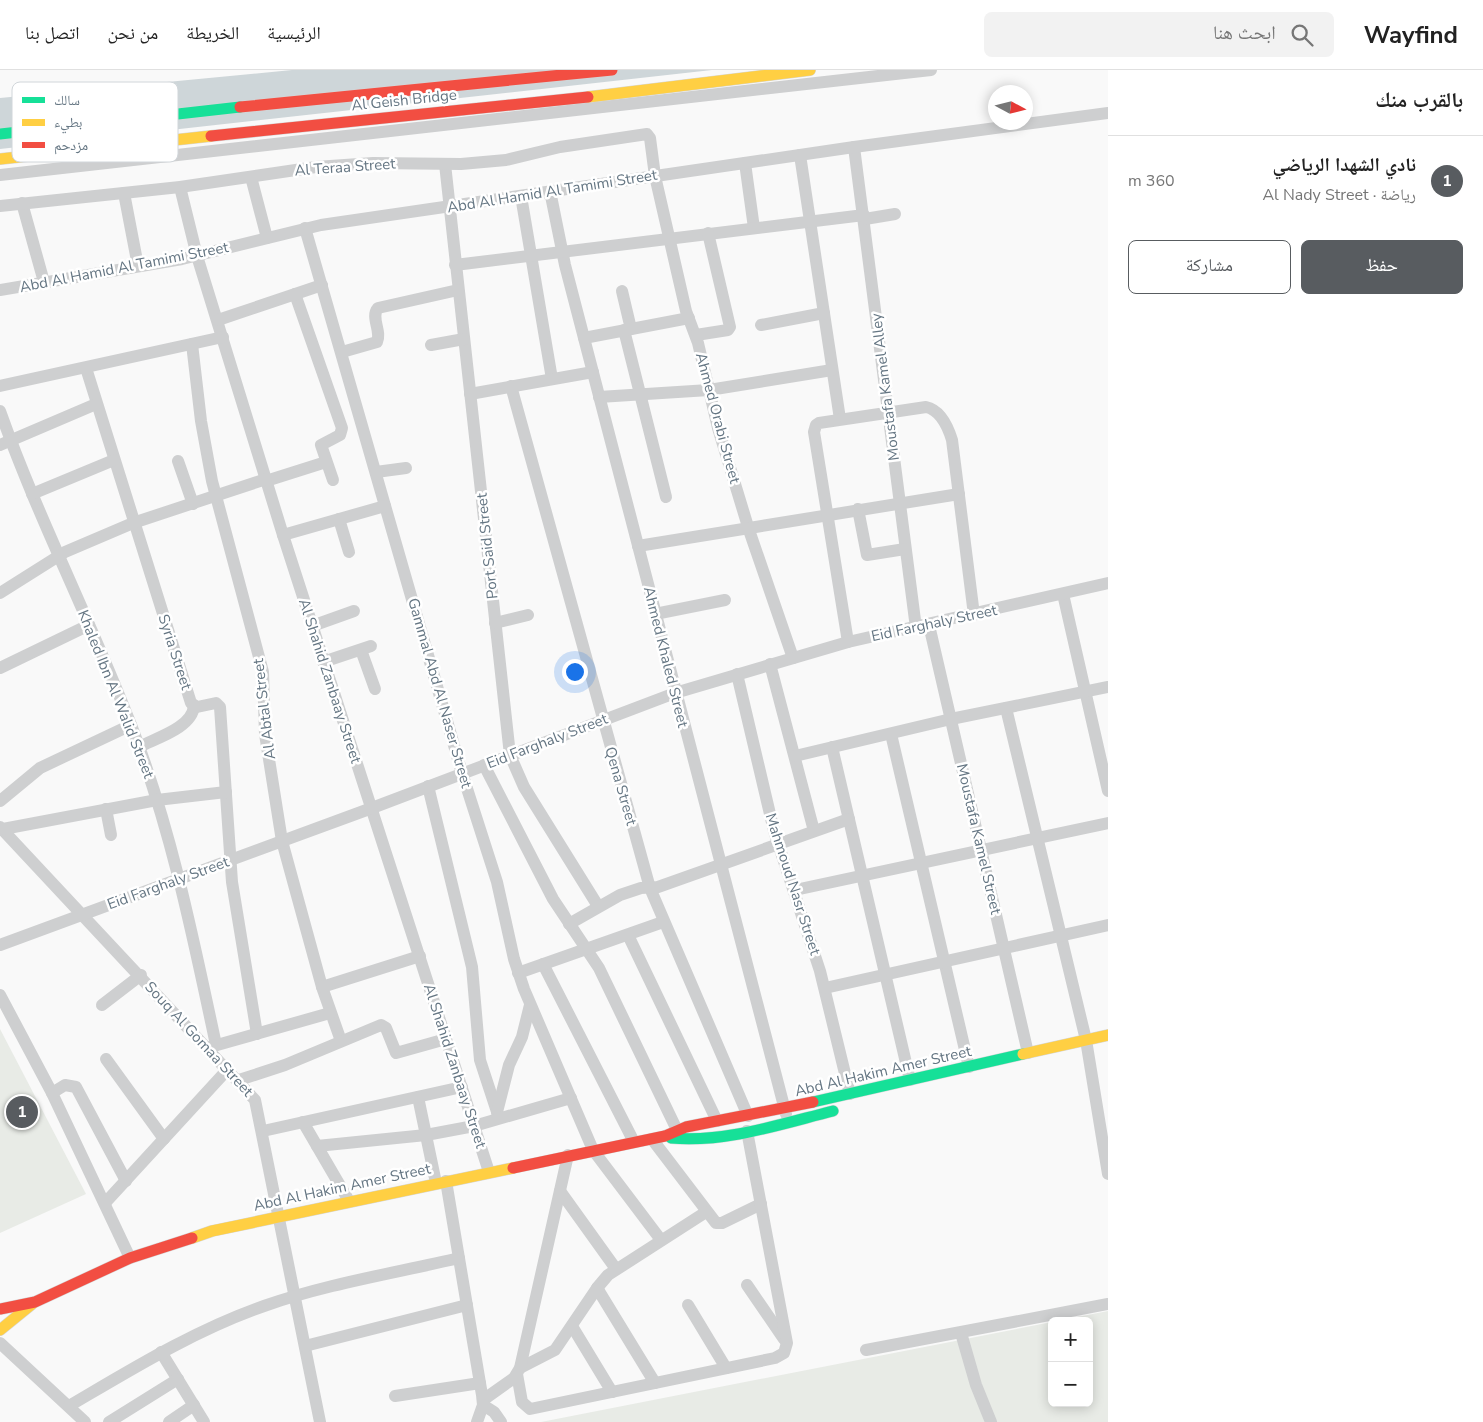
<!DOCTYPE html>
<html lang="ar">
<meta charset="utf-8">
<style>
body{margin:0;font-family:"Nunito Sans","Noto Naskh Arabic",sans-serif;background:#f2f2f2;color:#222;direction:rtl}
.controls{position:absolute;right:15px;bottom:15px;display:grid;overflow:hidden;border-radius:8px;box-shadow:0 2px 12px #0003}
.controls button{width:45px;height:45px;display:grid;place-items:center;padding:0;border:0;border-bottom:1px solid #e0e0e0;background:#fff;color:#222;font:25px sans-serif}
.compass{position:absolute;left:988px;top:15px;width:45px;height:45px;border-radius:50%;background:#fff;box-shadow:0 2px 12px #0003;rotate:97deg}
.you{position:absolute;left:574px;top:601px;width:18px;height:18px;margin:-12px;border:4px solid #fff;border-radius:50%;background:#1a73e8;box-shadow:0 0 0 8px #1a73e833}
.badge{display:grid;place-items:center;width:32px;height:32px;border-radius:50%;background:#585c60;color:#fff;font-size:16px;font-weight:700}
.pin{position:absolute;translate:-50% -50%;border:2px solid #fff;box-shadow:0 1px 5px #0006}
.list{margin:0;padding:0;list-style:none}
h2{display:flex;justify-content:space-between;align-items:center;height:65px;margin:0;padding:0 20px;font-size:21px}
h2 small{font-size:16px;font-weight:400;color:#767676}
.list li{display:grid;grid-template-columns:32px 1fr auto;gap:15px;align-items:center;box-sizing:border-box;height:90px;padding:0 20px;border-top:1px solid #e0e0e0}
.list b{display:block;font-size:19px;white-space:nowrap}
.list p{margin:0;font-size:16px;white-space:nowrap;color:#767676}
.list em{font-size:16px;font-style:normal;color:#767676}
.actions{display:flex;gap:10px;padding:15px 20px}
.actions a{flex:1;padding:11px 0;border:1px solid #585c60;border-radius:8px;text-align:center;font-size:18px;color:#585c60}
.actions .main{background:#585c60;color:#fff}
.icon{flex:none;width:28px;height:28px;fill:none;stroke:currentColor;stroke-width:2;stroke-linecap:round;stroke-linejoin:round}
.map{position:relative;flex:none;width:1108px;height:1352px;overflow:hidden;direction:ltr}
header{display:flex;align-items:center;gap:30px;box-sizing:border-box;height:70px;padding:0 25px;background:#fff;border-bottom:1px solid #e0e0e0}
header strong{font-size:24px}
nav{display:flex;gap:28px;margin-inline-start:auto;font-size:18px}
.search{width:350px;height:45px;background:#f2f2f2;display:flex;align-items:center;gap:12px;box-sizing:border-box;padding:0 18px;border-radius:8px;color:#767676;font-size:19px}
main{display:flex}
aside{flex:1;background:#fff}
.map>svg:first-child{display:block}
.green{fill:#e8ebe6}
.water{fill:#ced6d9}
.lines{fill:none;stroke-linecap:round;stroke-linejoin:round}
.fast-casing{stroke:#d5d6d7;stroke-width:12}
.slow-casing{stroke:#d5d6d7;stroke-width:12}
.jam-casing{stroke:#d5d6d7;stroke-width:12}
.street{stroke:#cecfd0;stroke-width:12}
.fast{stroke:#16e098;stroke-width:11}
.slow{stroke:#ffcf43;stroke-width:11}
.jam{stroke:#f24e42;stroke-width:11}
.labels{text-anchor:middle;stroke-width:5;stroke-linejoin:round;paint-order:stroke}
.street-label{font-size:15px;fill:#657683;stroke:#fff}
.key{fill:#fff;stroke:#d1d6da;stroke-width:1}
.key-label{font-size:14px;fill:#657683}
</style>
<header>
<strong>Wayfind</strong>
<div class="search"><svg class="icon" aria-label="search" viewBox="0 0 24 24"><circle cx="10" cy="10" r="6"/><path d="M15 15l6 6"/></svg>ابحث هنا</div>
<nav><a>الرئيسية</a><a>الخريطة</a><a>من نحن</a><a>اتصل بنا</a></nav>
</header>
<main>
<aside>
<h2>بالقرب منك<small></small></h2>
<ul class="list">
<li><span class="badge">1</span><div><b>نادي الشهدا الرياضي</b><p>رياضة · Al Nady Street</p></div><em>360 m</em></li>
</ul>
<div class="actions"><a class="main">حفظ</a><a>مشاركة</a></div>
</aside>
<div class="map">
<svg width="1108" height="1352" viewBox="0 0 1108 1352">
<rect width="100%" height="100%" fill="#f9f9f9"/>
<g class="green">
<polygon points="0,959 86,1124 0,1163"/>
<polygon points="1108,1241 1108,1352 541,1352 1052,1252 1052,1333 1089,1333 1089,1251 1057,1251"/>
</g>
<polygon class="water" points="292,0 712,0 0,79 0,28"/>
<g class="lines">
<g class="fast-casing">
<g id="fast">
<polyline points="0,64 240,37"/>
<polyline points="813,1032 1023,984"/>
<path d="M671 1068C725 1073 781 1054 833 1041"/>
</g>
</g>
<g class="slow-casing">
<g id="slow">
<polyline points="588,27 810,0"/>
<polyline points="0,89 211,66"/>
<polyline points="1023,984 1108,965"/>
<polyline points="192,1168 212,1161 513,1098"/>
<polyline points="0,1260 32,1234"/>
</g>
</g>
<g class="jam-casing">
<g id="jam">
<polyline points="240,37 612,0"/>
<polyline points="211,66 588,27"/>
<polyline points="513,1098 665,1066 686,1057 813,1032"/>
<polyline points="0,1239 35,1232 130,1188 192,1168"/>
</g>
</g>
<g class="street">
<polyline points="854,77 916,558"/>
<polyline points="800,85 840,349"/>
<polyline points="745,93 754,158"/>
<polyline points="445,94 510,685 524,717 598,836"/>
<polyline points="0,105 931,0"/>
<polyline points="251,107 267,168"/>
<polyline points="180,117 197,186 283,465 489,1102"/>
<polyline points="550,121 565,195 786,1044"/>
<polyline points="124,123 138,196"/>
<polyline points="521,126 552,309"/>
<polyline points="22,133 44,212"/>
<polyline points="0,136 180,117 316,97 373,93 461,94 506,90 560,77 647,64 650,68 655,106 686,241 698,273 718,358 749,460 793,588"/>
<polyline points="865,149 895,144"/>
<polyline points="305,158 462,703 497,812 514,889 524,919 593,1080 661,1170"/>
<polyline points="455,195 864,145"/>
<polyline points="0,220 182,189 321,155 854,77 1108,43"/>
<polyline points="622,221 631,259"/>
<polyline points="295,224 342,358 340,365 321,375 333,410"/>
<polyline points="218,250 322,215"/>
<polyline points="761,255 824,243"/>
<polyline points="624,260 666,427"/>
<polyline points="696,265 728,260 730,257 708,163"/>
<polyline points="584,268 689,248"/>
<polyline points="192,274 201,351 212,411 263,602 265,664 282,771 322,917 341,971"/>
<polyline points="431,275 464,269"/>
<path d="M342 282 377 272C382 261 370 247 378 238L458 220"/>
<polyline points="86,298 191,633 197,637 216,633 220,637 232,812 257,964"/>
<polyline points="0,316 223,267"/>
<polyline points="511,316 650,818 748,1046"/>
<polyline points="470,324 593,302"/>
<polyline points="599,327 709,320 832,300"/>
<path d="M0 341C38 448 90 549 131 655 171 758 193 867 216 975"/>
<polyline points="0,375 96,334"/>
<polyline points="178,391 193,434"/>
<polyline points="376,402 406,398"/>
<polyline points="266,411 326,392"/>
<polyline points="32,424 114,390"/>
<polyline points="858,439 867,485 905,479"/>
<polyline points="339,449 349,482"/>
<polyline points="283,465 385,436"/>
<polyline points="638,476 959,424"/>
<polyline points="0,523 65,482 133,453 266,409"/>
<polyline points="1063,524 1108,721"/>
<polyline points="655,544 725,530"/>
<polyline points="495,553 528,545"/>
<polyline points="929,555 1028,983"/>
<polyline points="312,556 354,541"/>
<path d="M848 572 814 362 816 355 819 353 926 337C940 340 948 357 952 370L974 545"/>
<polyline points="361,580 375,619"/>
<polyline points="323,592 371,576"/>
<polyline points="770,594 814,761"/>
<polyline points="0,598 89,555"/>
<polyline points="737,604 774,761 820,901 850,1024"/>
<polyline points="1006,638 1086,970 1108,1104"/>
<polyline points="891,664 969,997"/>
<path d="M139 677C156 668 192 658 194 636"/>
<polyline points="832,677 910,1010"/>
<polyline points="795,686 951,649 1108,617"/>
<polyline points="484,695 553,829 599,898 677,1060"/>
<polyline points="428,716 472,897 480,990 499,1048"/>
<polyline points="0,731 40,698 131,655"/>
<polyline points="106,739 111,765"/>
<polyline points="0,757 255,1030 320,1352"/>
<polyline points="3,759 157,730 226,722"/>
<polyline points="795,820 1108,753"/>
<polyline points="569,854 620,825 641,818 658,817 849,749"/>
<polyline points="628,865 717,1051"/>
<polyline points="0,875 372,738 675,623 848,572 1108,513"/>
<polyline points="543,894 634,1072"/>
<polyline points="518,903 663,852"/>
<polyline points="322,917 420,886"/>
<polyline points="825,918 1108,855"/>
<polyline points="0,925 52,1023 130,1188"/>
<polyline points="102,935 141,905"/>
<polyline points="210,977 330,943"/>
<polyline points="106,989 164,1069"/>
<polyline points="239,1010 285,995 381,955 386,958 396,983 446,969"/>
<polyline points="52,1023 65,1015 76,1017 126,1111"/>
<polyline points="418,1027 436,1113"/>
<polyline points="497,1042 509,995 522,967 530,935"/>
<polyline points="303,1052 349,1131"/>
<polyline points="263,1061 462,1017"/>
<polyline points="652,1069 716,1153 722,1153 761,1134"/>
<polyline points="317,1076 426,1065 474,1056 571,1028"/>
<polyline points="446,1111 482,1325 483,1335 477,1352"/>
<polyline points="560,1121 616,1199"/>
<polyline points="105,1133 228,999"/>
<polyline points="747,1215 784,1269"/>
<polyline points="597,1218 655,1313"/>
<polyline points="688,1235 726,1298"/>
<polyline points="572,1256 612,1322"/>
<polyline points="961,1263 976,1315 991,1352"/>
<polyline points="0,1273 85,1352"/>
<polyline points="305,1276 467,1235"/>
<polyline points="866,1280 1108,1234"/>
<polyline points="161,1282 204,1352"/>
<polyline points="520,1298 555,1280 597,1218 608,1205 706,1142"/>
<polyline points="517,1304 522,1332 530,1339 775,1288 784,1283 787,1273 747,1061"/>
<polyline points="395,1326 480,1313"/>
<polyline points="483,1330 514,1308 520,1298 568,1085"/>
<polyline points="483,1335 494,1342 501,1352"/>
<path d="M69 1336C132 1299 195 1260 264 1236 326 1214 395 1203 459 1188"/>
<polyline points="109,1352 178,1309"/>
<polyline points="169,1352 194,1335"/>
</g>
<use href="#fast" class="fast"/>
<use href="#slow" class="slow"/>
<use href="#jam" class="jam"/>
</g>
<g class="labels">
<g class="street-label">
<text transform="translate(404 30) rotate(-6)" y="5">Al Geish Bridge</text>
<text transform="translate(345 97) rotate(-4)" y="5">Al Teraa Street</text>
<text transform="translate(552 121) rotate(-9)" y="5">Abd Al Hamid Al Tamimi Street</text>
<text transform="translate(124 197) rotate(-11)" y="5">Abd Al Hamid Al Tamimi Street</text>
<text transform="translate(885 317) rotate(-97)" y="5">Moustafa Kamel Alley</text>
<text transform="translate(718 348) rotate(75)" y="5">Ahmed Orabi Street</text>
<text transform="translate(487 476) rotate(-96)" y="5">Port Said Street</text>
<text transform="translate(934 553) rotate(-12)" y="5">Eid Farghaly Street</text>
<text transform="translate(175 582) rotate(72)" y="5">Syria Street</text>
<text transform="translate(666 587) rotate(76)" y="5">Ahmed Khaled Street</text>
<text transform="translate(330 611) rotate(72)" y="5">Al Shahid Zanbaay Street</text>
<text transform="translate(440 623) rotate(74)" y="5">Gammal Abd Al Naser Street</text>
<text transform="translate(116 624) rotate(68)" y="5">Khaled Ibn Al Walid Street</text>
<text transform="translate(264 639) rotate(-97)" y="5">Al Abtal Street</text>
<text transform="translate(547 671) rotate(-21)" y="5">Eid Farghaly Street</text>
<text transform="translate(621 716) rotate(74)" y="5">Qena Street</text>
<text transform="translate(979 769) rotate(77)" y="5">Moustafa Kamel Street</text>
<text transform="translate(168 813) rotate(-20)" y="5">Eid Farghaly Street</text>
<text transform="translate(793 814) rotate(72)" y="5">Mahmoud Nasr Street</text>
<text transform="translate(199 969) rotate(47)" y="5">Souq Al Gomaa Street</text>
<text transform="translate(455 996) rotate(72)" y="5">Al Shahid Zanbaay Street</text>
<text transform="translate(883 1001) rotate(-13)" y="5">Abd Al Hakim Amer Street</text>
<text transform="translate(342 1117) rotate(-12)" y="5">Abd Al Hakim Amer Street</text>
</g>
</g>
<rect x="12" y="12" width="166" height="80" rx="8" class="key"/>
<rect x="22" y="27" width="23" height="6" fill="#16e098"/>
<rect x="22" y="49" width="23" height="7" fill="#ffcf43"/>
<rect x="22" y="72" width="23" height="6" fill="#f24e42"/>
<g class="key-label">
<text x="54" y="35">سالك</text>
<text x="54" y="57">بطيء</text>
<text x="54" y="80">مزدحم</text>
</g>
</svg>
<div class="controls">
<button>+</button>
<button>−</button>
</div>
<svg class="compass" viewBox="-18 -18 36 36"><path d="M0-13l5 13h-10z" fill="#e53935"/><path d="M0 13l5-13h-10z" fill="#767676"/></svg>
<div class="you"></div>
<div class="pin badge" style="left:22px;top:1042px">1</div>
</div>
</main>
